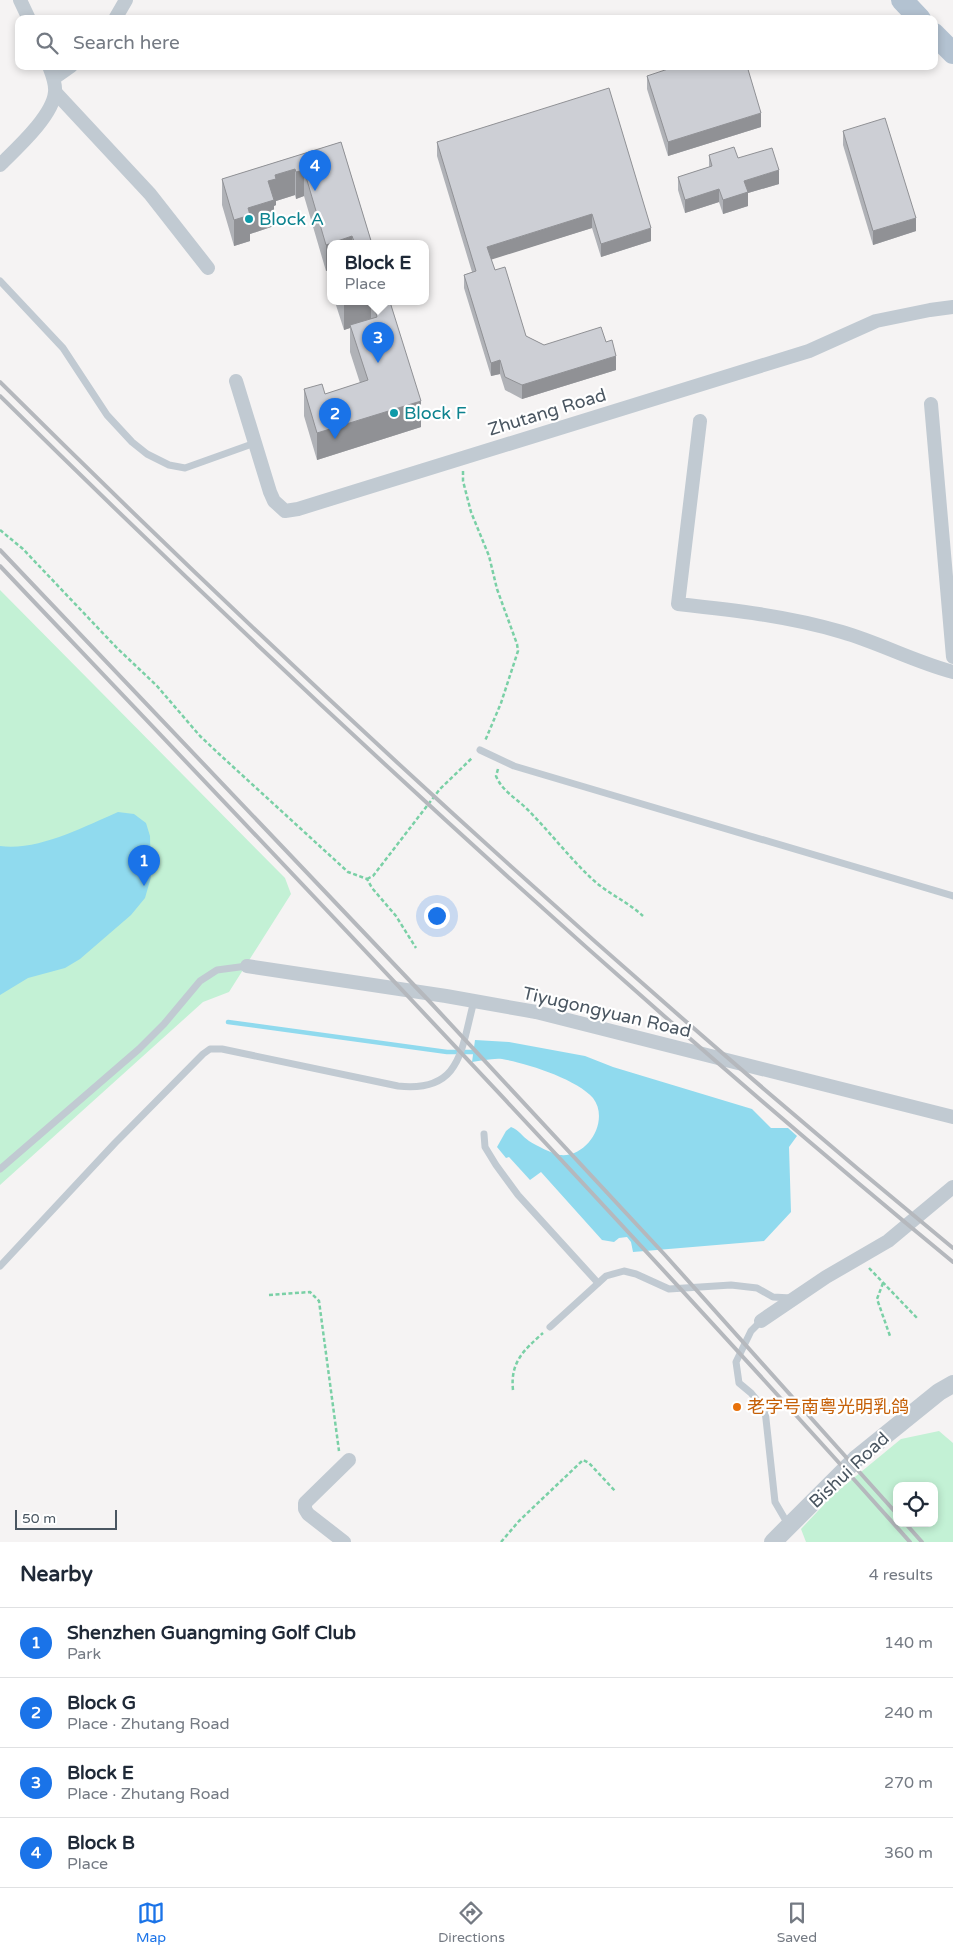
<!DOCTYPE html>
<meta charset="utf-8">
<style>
body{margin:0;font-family:"Varela Round","Noto Sans SC",sans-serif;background:#f2f2f3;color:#1f2937}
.controls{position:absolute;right:15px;bottom:15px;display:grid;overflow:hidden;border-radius:10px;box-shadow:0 2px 8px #0003}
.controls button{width:45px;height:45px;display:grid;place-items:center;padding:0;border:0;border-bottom:1px solid #e0e1e3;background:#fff;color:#1f2937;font:25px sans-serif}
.scale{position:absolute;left:15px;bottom:12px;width:102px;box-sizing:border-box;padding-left:5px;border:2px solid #4a5661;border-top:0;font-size:14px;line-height:18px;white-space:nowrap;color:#4a5661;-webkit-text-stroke:4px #fff;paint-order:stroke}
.you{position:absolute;left:436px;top:915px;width:18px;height:18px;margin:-12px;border:4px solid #fff;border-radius:50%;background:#1a73e8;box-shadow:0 0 0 8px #1a73e833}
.badge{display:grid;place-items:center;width:32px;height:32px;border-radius:50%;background:#1a73e8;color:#fff;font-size:16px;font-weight:700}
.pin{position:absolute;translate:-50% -41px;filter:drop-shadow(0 1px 2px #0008)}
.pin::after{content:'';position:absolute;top:26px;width:18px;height:15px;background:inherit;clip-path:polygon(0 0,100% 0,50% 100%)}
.popup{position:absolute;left:327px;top:240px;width:102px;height:65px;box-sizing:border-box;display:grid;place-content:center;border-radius:10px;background:#fff;filter:drop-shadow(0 1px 4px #0005);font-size:16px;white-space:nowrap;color:#747a83}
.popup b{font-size:19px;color:#1f2937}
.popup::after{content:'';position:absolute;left:50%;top:100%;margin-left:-10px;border:10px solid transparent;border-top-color:#fff}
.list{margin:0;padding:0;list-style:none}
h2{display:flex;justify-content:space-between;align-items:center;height:65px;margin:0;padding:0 20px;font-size:21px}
h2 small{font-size:16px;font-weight:400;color:#747a83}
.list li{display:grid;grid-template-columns:32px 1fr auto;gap:15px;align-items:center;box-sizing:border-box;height:70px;padding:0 20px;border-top:1px solid #e0e1e3}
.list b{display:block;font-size:19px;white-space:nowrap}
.list p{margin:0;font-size:16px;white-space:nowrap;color:#747a83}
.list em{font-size:16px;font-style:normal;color:#747a83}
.icon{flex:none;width:28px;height:28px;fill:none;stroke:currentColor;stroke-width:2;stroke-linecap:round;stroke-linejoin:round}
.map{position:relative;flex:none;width:953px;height:1542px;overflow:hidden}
.search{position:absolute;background:#fff;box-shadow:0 2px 8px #0003;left:15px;right:15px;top:15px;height:55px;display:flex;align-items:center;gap:12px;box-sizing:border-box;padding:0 18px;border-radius:10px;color:#747a83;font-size:19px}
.sheet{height:345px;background:#fff}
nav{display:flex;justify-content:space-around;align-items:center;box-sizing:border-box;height:70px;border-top:1px solid #e0e1e3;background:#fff;font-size:14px;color:#747a83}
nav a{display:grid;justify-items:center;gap:2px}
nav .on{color:#1a73e8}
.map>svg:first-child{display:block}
.green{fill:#c3f1d5;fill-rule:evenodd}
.water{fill:#90daee}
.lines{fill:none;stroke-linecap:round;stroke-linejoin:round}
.stream{stroke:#90daee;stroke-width:4.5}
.path{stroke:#7ad0a6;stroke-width:2.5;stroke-dasharray:4 2.5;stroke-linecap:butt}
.service{stroke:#c1cad2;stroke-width:7}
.minor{stroke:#c1cad2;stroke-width:14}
.tertiary{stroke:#c1cad2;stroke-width:18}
.primary{stroke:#b3c2d1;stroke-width:22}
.rail{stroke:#b5b8bd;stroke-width:4}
.wall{fill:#b0b2b7}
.shaded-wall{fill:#909195}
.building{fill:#cdcfd5;stroke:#909195}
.culture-dot{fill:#0f9aa8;stroke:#fff;stroke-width:2}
.food-dot{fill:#e8710a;stroke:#fff;stroke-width:2}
.labels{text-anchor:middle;stroke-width:4.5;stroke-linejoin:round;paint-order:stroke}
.culture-label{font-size:18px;fill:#0d838f;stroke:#fff;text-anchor:start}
.street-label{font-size:18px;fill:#4a5661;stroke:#fff}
.food-label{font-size:18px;fill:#c56008;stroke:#fff;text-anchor:start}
</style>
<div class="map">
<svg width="953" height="1542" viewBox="0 0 953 1542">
<rect width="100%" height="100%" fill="#f5f3f3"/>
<g class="green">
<polygon points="0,590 285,878 291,894 229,992 203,1002 0,1185"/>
<path d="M939 1431 953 1443V1542H806L801 1529 833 1495 901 1439ZM897 1486H934V1523H897Z"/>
</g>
<g class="water">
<path d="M118 812 134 814 146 823 150 836 151 877 145 898 131 915 80 959 65 968 28 978 0 995V846C39 851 83 827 118 812Z"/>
<path d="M475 1040 509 1042 585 1056 613 1067 752 1109 771 1128H788L797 1136 789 1147 791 1212 764 1241 633 1252 631 1242 627 1237 619 1238 614 1242 602 1240 541 1172 530 1180 509 1157 506 1158 497 1147 506 1131 511 1127C519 1130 522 1136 529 1141 537 1146 551 1153 560 1155 588 1158 610 1120 593 1098 577 1079 526 1063 502 1059 493 1058 481 1061 472 1062Z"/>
</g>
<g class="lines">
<polyline class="stream" points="228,1022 447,1052 473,1052"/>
<g class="path">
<polyline points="463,471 463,481 471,512 489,556 497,589 517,644 518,651 501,703 485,741"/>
<polyline points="0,530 23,549 116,647 157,686 200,736 218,753 348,872 367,879 372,888 396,916 416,948"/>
<path d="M498 769 496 776C502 791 516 798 527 809 549 831 568 856 590 877 606 893 627 901 643 916"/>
<polyline points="367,879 373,876 440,789 473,757"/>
<polyline points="869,1268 918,1319"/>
<polyline points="883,1283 877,1299 890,1336"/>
<polyline points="269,1295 310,1292 319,1301 339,1451"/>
<path d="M513 1390C510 1362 524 1350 543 1333"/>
<polyline points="501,1542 519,1521 583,1460 589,1463 616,1492"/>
</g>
<g class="service">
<polyline points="0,281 63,348 107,415 132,442 147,454 169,465 185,468 255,443"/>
<polyline points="480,750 514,766 953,896"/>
<polyline points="484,1134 485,1147 496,1165 518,1195 598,1283"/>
<polyline points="0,1169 139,1049 164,1024 200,981 217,970 247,966"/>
<path d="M0 1266 115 1143 203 1054 210 1049H222L398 1086C462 1093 461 1049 474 1001"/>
<polyline points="761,1321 751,1331 736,1362 739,1383 751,1393 765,1410 775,1502 789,1526"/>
<polyline points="550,1327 606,1276 624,1271 636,1274 669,1289 731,1285 757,1288 773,1297 791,1298"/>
</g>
<g class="minor">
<polyline points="20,0 29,19"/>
<polyline points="115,19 126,0"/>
<polyline points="54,78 71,66"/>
<polyline points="56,93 150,194 208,268"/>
<path d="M0 165C16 149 53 116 55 92 56 83 52 74 49 66"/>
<polyline points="236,381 270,492 274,501 285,511 298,509 809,351 876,321 930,310 953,307"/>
<polyline points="931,404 953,657"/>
<path d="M700 421 678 604C733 610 788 616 842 632 880 643 915 662 953 672"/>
<polyline points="247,966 446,996 536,1012 953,1117"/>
<polyline points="761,1321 826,1277 888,1241 953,1187"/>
<polyline points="344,1542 308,1514 305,1509 305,1503 349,1460"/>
</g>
<polyline class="tertiary" points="773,1542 856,1459 939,1392 953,1384"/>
<g class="primary">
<polyline points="902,0 920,19"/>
<polyline points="934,34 953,53"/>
</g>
<g class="rail">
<path d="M0 382C305 685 622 975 953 1248"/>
<path d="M0 396C306 698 622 989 953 1262"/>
<polyline points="0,550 430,1002 665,1255 897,1514"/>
<path d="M0 566C306 888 614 1210 910 1542"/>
<polyline points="905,1523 922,1542"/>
</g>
</g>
<g class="wall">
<polygon points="647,76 761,127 668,156 647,89"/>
<polygon points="843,131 916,231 873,245 843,145"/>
<polygon points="341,142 372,244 330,244 330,269 326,271 304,196 296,199 295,195 276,201 276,205 274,206 274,226 250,234 250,241 234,246 222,205 222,179"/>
<polygon points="437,142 651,241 601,257 592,228 491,259 495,270 526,336 544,345 606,342 616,370 522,399 505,390 500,374 491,376 464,288 464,275 472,272 437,156"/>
<polygon points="709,155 738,158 779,184 748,193 748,206 723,214 719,202 685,213 678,190 678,177 709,167"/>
<polygon points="335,302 390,302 421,427 317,460 304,416 304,389 325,394 360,383 350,352 350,328 344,330"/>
</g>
<g class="shaded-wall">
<polygon points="761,113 761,127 668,156 668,142"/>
<polygon points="295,169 295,195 276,201 276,205 274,206 274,226 250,234 250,241 234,246 234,220 248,208 268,181 275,175"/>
<polygon points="304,170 304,196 296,199 296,172"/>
<polygon points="779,170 779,184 748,193 748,206 723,214 723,200 744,181"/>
<polygon points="719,189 719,202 685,213 685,200"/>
<polygon points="592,214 592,228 487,261 487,247"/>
<polygon points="916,218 916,231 873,245 873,231"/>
<polygon points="651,228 651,241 601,257 601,244"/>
<polygon points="352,236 352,244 330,244 330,269 326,271 326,245"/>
<polygon points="351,302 371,302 371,322 350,325 350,328 344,330 344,304"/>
<polygon points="616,356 616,370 522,399 522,385"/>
<polygon points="500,360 500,374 491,376 491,363"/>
<polygon points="421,401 421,427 317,460 317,433"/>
</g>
<g class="building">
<polygon points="677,66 747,66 761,113 668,142 647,76"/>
<polygon points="609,88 651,228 601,244 592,214 487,247 495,270 505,267 526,336 544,345 601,327 606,342 612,340 616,356 522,385 505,377 500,360 491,363 464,275 476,271 437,142"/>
<polygon points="885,118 916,218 873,231 843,131"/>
<polygon points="341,142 372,244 355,244 352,236 326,245 304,170 296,172 295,169 275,175 276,179 268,181 274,200 248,208 250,215 234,220 222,179"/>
<polygon points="734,147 738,158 772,148 779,170 744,181 748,192 723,200 719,189 685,200 678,177 712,166 709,155"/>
<polygon points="343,302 351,302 344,304"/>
<polygon points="373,302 390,302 421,401 317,433 304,389 322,384 325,394 368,380 350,325 377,317"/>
</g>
<g class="culture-dot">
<circle cx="249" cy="219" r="5"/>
<circle cx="394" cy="413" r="5"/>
</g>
<circle class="food-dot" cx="737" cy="1407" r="5"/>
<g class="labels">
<g class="culture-label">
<text x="259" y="225">Block A</text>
<text x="404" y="419">Block F</text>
</g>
<g class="street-label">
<text transform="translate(547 412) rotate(-17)" y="6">Zhutang Road</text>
<text transform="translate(607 1012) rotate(13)" y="6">Tiyugongyuan Road</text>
<text transform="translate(849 1470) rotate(-43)" y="6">Bishui Road</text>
</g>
<g class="food-label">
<text x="747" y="1413">老字号南粤光明乳鸽</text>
</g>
</g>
</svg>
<div class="controls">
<button><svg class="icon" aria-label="locate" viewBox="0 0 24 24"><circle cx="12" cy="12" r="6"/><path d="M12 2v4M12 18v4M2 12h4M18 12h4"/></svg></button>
</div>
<div class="scale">50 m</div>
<div class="you"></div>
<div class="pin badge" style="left:144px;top:886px">1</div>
<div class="pin badge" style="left:335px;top:439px">2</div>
<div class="pin badge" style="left:378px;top:363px">3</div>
<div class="popup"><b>Block E</b>Place</div>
<div class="pin badge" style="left:315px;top:191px">4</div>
<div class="search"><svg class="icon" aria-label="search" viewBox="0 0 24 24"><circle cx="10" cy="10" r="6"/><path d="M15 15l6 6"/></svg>Search here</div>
</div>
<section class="sheet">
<h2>Nearby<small>4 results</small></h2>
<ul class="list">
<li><span class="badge">1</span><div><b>Shenzhen Guangming Golf Club</b><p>Park</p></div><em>140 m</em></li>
<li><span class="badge">2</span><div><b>Block G</b><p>Place · Zhutang Road</p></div><em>240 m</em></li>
<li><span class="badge">3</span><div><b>Block E</b><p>Place · Zhutang Road</p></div><em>270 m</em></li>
<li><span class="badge">4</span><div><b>Block B</b><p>Place</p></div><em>360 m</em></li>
</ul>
</section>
<nav>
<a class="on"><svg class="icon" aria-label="map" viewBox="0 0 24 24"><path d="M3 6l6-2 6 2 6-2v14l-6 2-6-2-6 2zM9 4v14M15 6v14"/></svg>Map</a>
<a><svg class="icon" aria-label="directions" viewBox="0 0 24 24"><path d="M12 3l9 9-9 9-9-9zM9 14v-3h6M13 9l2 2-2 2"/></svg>Directions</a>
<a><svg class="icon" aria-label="saved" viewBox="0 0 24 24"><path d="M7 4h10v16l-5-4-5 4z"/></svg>Saved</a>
</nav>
